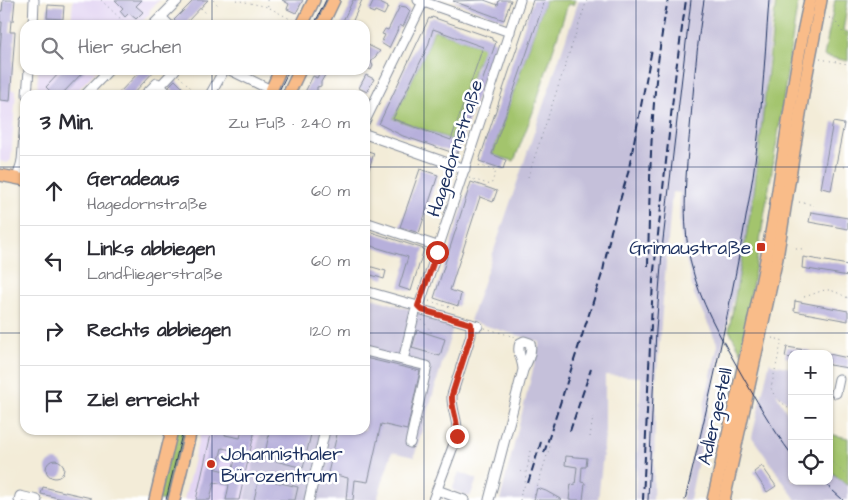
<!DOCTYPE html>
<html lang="de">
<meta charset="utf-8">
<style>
body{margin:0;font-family:"Architects Daughter",sans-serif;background:#f2f2f3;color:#2b2b33}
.controls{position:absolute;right:15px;bottom:15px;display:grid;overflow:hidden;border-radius:10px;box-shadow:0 1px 4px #0004}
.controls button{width:45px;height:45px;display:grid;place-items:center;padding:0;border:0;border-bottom:1px solid #e1e1e2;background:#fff;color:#2b2b33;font:25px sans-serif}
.stop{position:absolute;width:15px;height:15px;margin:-11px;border:4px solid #c8321e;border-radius:50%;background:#fff}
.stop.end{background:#c8321e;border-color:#fff;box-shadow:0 1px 5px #0008}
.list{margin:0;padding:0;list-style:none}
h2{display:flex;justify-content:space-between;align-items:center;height:65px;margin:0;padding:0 20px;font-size:21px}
h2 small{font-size:16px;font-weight:400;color:#7c7c81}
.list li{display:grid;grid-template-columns:32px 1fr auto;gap:15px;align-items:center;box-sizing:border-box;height:70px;padding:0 20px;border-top:1px solid #e1e1e2}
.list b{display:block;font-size:19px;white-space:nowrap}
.list p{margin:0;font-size:16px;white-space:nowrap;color:#7c7c81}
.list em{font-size:16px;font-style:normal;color:#7c7c81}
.icon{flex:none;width:28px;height:28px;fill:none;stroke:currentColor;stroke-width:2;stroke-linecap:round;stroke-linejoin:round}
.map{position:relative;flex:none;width:848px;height:500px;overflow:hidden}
.search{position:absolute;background:#fff;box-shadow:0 1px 4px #0004;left:20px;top:20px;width:350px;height:55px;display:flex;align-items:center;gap:12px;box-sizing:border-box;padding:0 18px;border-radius:15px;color:#7c7c81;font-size:19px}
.panel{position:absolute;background:#fff;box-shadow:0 1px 4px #0004;left:20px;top:90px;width:350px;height:345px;border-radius:15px}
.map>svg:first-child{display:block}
.built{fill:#e2d4f3}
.industrial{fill:#c5c0da}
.green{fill:#a3c46d;stroke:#5f7a66}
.building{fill:#b7b0db;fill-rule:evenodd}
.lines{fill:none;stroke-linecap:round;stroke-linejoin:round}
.minor-casing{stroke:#878e9b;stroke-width:11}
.major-casing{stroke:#878e9b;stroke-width:14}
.path{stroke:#878e9b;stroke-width:1;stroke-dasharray:1 4;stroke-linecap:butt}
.minor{stroke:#fff;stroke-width:9}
.major{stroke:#f9bc89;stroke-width:11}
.tram{stroke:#1b2f5e;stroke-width:1}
.rail{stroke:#1b2f5e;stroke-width:2;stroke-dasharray:8 4;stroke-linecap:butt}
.route{stroke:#c8321e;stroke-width:6}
.grid{fill:none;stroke:#1b2f5e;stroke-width:1;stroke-opacity:0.55}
.poi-dot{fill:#c8321e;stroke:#fff;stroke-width:2}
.labels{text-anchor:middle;stroke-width:5;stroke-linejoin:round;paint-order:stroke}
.street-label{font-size:19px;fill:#1b2f5e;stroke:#fff}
.poi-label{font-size:19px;fill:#1b2f5e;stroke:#fff;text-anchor:end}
</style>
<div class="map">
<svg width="848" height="500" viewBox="0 0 848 500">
<rect width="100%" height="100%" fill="#fff"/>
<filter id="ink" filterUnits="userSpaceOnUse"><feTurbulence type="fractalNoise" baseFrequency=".02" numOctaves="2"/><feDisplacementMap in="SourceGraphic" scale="10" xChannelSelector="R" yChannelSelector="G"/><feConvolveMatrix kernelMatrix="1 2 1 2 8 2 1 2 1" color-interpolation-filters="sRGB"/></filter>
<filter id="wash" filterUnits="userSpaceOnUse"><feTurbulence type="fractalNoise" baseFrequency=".0096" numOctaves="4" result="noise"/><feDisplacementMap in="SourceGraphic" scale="20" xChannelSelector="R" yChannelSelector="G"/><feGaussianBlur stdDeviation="1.12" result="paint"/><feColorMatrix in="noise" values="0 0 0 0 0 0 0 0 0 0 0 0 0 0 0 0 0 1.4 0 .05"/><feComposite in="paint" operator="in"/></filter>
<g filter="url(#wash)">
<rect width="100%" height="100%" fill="#f3ecd8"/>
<g class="built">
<polygon points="73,0 161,0 157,2 149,11 150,13 139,25 71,25"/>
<polygon points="38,70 97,70 73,95 37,95"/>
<polygon points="0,89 16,90 11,160 7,163 0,161"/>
<polygon points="201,430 261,430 245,500 184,500"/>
</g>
<g class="industrial">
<polygon points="579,0 773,0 761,134 754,193 739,274 710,400 690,500 682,500 718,345 694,294 679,227 680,193 672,192 656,382 653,500 635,500 641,377 605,375 605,435 598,500 500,500 540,342 470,321"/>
<polygon points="365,296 419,312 454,324 414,457 392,452 377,500 245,500 261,430 365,430"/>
<polygon points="770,361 771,364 792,368 792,406 776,393 792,422 792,481 829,481 829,470 848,486 848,500 796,500 752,437"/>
<polygon points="459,472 477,479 470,497 452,490"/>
</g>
<g class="green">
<polygon points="545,0 575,0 573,5 568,4 533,112 514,161 492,155"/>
<polygon points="776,0 798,0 778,135 741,352 729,330 754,193"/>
<polygon points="835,0 848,0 843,31 848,32 848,61 824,56"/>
<polygon points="434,30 484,47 478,63 476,63 452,135 453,140 392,118 396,114 428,46"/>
<polygon points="175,430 188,430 170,500 158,500"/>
<polygon points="829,434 848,438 848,486 829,470"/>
</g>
<g id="blocks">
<g class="building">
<polygon points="3,0 15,0 13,21 11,21 10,32 15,32 10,101 0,100 0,51 2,22 0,22 0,11 2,11"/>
<polygon points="115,0 142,0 136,6 143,12 136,19 129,13 125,17 120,11 123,8"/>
<polygon points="194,0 208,0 184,25 179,25 174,20"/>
<polygon points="282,0 303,0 296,13 287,9 289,4"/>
<polygon points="353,0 362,0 351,25 341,25"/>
<polygon points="374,0 388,7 384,15 375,11 374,13 369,11"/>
<polygon points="484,0 498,5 499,0 511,0 504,20 453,1"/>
<polygon points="533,0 545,0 492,154 506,160 503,169 479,161"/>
<polygon points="48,5 64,6 63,19 47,18"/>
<polygon points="400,6 406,7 410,11 403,27 400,25 389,48 381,43 385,35 382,34 385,29 388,30"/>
<path d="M432 17 492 38V40L496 42 457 154 403 136 379 124 429 18 431 19ZM433 29 483 47 451 140 393 119 428 46Z"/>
<polygon points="368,45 380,51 371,62 373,66 371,70 365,67 365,51"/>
<polygon points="62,70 85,70 61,95 54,95 46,87"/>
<polygon points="141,70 155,70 132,95 117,95"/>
<polygon points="321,70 328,70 321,82 321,86 317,87 317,94 311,95 305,92 313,76 317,78"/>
<polygon points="366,75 374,79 367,92 359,88"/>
<polygon points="175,80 190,95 176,95 169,86"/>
<polygon points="833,122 844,124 831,190 821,188"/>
<polygon points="365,150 374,153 366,178 365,178"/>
<polygon points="420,169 438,175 419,233 400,227"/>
<polygon points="471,182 497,191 493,202 480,197 450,290 461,294 458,306 434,298"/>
<polygon points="811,212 848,218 848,229 809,222"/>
<polygon points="365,230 424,249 411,291 399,287 408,257 365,244"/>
<polygon points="803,257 848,265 848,276 802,268"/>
<polygon points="365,265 386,271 384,279 365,273"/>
<polygon points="795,301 848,311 848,321 794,311"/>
<polygon points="417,330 445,339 440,356 412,348"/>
<polygon points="787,347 811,351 811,354 792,354 792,358 785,357"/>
<polygon points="829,354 848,358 848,368 829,365"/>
<polygon points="365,358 420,371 407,430 381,424 368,482 355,480 353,500 346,500 348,478 328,473 338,430 365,430"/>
<path d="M212 430H226L225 435 240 438 242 430H255L239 500H226L229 485 214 482 210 500H196ZM222 448 237 451 232 473 217 469Z"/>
<polygon points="270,430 312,430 303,468 264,458"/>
<polygon points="566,456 587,458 586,467 582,467 581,482 585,483 583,500 569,500 571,484 575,485 577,467 565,465"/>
<circle cx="55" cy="469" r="9"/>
<polygon points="762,466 776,486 767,492 754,472"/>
<polygon points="259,478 298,487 295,500 254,500"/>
<polygon points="43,487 91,498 91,500 67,500 41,494"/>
<polygon points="537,488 546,491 562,500 534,500"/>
</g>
</g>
</g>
<g filter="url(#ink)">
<use href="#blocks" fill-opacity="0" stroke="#878e9b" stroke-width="1"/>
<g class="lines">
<g class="minor-casing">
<g id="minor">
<polyline points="418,0 510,32"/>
<polyline points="161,17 169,25"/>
<polyline points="33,25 34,0"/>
<polyline points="153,25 178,0"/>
<polyline points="230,70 271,90"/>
<polyline points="160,86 169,95"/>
<polyline points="27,95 29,70"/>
<polyline points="85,95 109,70"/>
<polyline points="145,95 157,83 160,86 175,70"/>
<polyline points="210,95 224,70"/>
<polyline points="365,121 424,0"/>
<polyline points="365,134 465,169"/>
<polyline points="22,161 25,121"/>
<polyline points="17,179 22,161 25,159"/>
<polyline points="365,222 434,245 437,252"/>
<polyline points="365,291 418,306 422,310 478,326"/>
<polyline points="365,351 427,366 410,443"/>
<polyline points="403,360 415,312 420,303 520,0"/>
<polyline points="836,393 839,379"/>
<polyline points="437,490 464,500"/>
<polyline points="19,500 20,496 37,500"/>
<polyline points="309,500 325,430"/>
<path d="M433 500 457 436C459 421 451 410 452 395L471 335V324"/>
<path d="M489 500 523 370C523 360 516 352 520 343L524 341 530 343C533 352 527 363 523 370"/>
</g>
</g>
<g class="major-casing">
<g id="major">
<polyline points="302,25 314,0"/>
<polyline points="322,25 334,0"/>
<polyline points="269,95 280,70"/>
<polyline points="288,95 300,70"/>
<polyline points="0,175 25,180"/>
<polyline points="155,500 172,430"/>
<polyline points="174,500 191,430"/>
<path d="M713 500C733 411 755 322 771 233 785 155 792 77 810 0"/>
<polyline points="724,500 777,258 804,89 821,0"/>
</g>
</g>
<g class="path">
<polyline points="101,0 127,25"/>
<polyline points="213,0 219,6"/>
<polyline points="236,0 268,7 294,21"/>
<polyline points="267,0 268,7"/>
<polyline points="201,8 208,15"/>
<polyline points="829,18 833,18 848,40"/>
<polyline points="188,21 192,25"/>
<polyline points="820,59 848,64"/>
<polyline points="179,76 198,95"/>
<polyline points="844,167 848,166"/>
<polyline points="528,177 587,0"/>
<polyline points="469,178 491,185 496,171 475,164"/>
<polyline points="799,202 814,205"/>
<polyline points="791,247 802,249"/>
<path d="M804 297C828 290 823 285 848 298"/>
<polyline points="429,301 457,309"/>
<polyline points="422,320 431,331 431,334"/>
<polyline points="485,328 515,337"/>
<polyline points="772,338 782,340 771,388 774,395 792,412"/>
<polyline points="590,437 593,417"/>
<polyline points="530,451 528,461 534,463"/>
<polyline points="829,459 848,477"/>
<polyline points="520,471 525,472"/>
<polyline points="520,500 522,487 525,486 526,472 529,462"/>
<polyline points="533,500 550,446"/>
</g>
<use href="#minor" class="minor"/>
<use href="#major" class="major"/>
<g class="tram">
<path d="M704 0C697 42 694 85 690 128 686 174 681 219 691 264 700 302 719 334 738 368 755 398 771 427 792 455"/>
<polyline points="314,25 326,0"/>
<polyline points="277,95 289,70"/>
<polyline points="822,481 843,500"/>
<polyline points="166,500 183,430"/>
<polyline points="648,500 656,330 663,240 691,0"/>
<path d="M685 500C709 401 732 301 749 200 761 134 764 67 769 0"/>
</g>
<g class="rail">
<path d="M648 266C650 177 650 88 668 0"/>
<polyline points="570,431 591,369"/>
<polyline points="544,453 603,271 611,231 628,173 652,49"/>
<polyline points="528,483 541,442"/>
<polyline points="643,500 653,280 676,70 686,0"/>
</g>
</g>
</g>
<g class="lines" filter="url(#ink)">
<path class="route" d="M437 252 418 306 422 310 471 324V335L452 395C451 410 459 421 457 436"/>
</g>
<path class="grid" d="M212 0V25M424 0V500M636 0V500M212 70V95M0 167H25M365 167H848M0 333H25M365 333H848M212 430V500"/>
<g class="poi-dot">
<rect x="756" y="242" width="10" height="10" rx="2.5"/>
<circle cx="211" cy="464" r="5"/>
</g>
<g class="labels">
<g class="street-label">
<text transform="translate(454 148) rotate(-72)" y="7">Hagedornstraße</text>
<text transform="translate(714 416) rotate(-77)" y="7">Adlergestell</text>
</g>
<g class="poi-label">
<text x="751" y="254">Grimaustraße</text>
<text x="221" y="460" text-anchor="start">Johannisthaler<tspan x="221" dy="22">Bürozentrum</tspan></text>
</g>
</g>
</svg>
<div class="controls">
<button>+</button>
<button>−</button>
<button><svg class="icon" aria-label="locate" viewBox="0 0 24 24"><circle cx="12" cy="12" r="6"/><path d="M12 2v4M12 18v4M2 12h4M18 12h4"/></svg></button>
</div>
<div class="stop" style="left:437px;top:252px"></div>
<div class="stop end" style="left:457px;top:436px"></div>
<div class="search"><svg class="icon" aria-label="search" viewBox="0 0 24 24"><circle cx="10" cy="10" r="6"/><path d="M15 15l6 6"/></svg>Hier suchen</div>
<section class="panel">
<h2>3 Min.<small>Zu Fuß · 240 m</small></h2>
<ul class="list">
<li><svg class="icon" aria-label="ahead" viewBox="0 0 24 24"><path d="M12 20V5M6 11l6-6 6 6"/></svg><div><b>Geradeaus</b><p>Hagedornstraße</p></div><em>60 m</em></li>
<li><svg class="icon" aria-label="left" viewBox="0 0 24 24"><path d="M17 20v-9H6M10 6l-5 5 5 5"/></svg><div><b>Links abbiegen</b><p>Landfliegerstraße</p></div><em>60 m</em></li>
<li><svg class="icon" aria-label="right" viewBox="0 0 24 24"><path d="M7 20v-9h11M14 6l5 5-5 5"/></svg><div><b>Rechts abbiegen</b></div><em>120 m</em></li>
<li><svg class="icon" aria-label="arrive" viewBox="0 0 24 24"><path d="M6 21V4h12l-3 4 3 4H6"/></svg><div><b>Ziel erreicht</b></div></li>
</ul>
</section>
</div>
